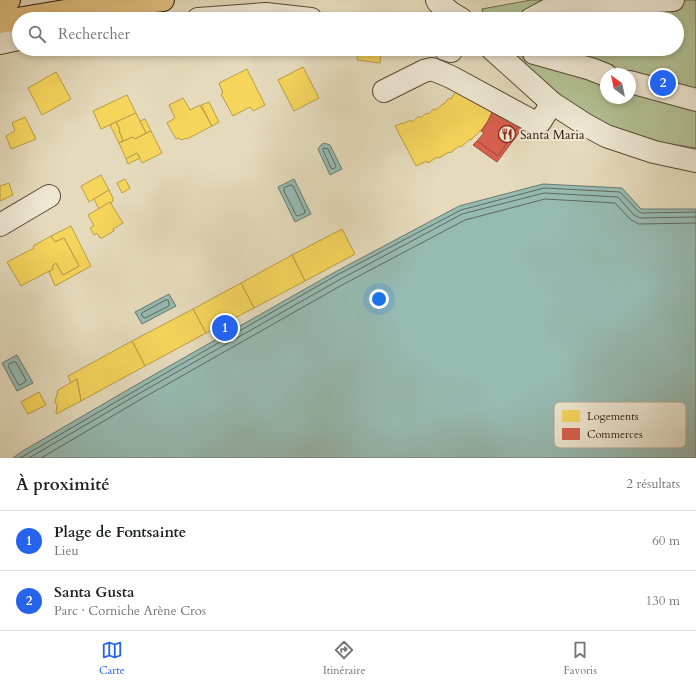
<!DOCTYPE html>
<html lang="fr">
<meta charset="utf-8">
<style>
body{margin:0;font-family:Cardo,serif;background:#f2f2f2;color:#202124}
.compass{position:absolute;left:600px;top:68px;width:36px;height:36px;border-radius:50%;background:#fff;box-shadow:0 2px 6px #0003;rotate:327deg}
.you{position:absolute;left:379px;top:299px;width:14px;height:14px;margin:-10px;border:3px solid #fff;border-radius:50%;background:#1a73e8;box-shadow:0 0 0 6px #1a73e833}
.badge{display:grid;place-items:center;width:26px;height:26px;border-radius:50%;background:#2563eb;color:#fff;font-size:13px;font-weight:700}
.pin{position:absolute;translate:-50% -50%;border:2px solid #fff;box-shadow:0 1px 4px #0006}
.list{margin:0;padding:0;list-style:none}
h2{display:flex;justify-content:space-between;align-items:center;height:52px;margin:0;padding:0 16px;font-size:17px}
h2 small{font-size:13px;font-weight:400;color:#757577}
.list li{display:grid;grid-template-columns:26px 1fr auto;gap:12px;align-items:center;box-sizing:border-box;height:60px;padding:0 16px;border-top:1px solid #e0e0e0}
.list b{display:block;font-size:15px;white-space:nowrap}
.list p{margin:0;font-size:13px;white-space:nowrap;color:#757577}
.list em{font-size:13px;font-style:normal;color:#757577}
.icon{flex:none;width:22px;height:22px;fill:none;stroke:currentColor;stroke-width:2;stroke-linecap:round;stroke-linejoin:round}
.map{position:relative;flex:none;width:696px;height:458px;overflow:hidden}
.search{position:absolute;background:#fff;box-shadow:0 2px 6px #0003;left:12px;right:12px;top:12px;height:44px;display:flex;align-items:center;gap:10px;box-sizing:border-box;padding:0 14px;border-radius:22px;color:#757577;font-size:15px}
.sheet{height:172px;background:#fff}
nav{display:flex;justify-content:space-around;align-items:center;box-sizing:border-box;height:56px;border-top:1px solid #e0e0e0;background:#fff;font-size:11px;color:#757577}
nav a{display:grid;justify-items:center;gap:2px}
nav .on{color:#2563eb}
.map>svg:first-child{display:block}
.green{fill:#b2c193;stroke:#6e6c4e;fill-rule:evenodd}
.water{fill:#96bbb2;stroke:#6b796e}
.homes{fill:#f6d55c;stroke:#b99c43}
.shops{fill:#d6604d;stroke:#a24a39}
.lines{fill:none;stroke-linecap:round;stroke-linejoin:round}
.shore{stroke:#60685e;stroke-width:1}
.minor-casing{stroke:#594736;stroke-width:24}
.major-casing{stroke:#2a1609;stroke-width:24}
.minor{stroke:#eee8d3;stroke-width:22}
.major{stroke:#e2be7e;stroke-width:22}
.labels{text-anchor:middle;stroke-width:4;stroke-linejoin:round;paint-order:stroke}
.poi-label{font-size:13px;fill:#2a1609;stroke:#eee8d3;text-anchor:start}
.key{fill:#eee8d3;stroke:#b3a996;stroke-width:1}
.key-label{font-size:11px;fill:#2a1609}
</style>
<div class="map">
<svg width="696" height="458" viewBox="0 0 696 458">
<rect width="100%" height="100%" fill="#e5dbbc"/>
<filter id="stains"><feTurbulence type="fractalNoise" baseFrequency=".005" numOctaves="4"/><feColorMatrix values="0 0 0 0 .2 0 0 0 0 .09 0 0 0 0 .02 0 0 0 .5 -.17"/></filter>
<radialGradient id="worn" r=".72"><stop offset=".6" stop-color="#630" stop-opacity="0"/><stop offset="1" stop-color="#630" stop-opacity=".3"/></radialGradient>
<path class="green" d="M531 0H696V148L657 142 589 119 550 92 507 49H677V19H484L482 9ZM606 74H630V98H606Z"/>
<g class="water">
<polygon points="324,143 330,145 342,169 330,175 318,149 321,145"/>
<polygon points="294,179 311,214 295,222 278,187"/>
<polygon points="543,184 622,188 641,209 696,209 696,458 13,458 21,452 136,385 335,272 459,206"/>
<polygon points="169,294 176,306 142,324 135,312"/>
<polygon points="17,355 33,383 17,391 2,363"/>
</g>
<g class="homes">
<polygon points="358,49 382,49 380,63 357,60"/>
<polygon points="303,67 319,98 294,111 278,80"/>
<polygon points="247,69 265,105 253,111 250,107 233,116 221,94 223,93 219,83"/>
<polygon points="56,72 71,99 42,115 28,88"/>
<polygon points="456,91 493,110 488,121 481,131 480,131 471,140 470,139 461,147 459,146 450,153 449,152 439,158 437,157 428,163 427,161 416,166 395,126 402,123 403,124 410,120 412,122 419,116 420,118 427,113 428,114 434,109 436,110 443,104 444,104 449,98 451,99"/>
<polygon points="127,95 136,113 101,129 93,111"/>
<polygon points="183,98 190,110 200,105 212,126 187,139 186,138 181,140 179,138 176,139 167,123 175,118 169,105"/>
<polygon points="209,102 219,122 212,126 201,105"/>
<polygon points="136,113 146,133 135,139 133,137 123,141 119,131 120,130 116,122"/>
<polygon points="25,117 36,139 11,149 6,136 15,131 12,123"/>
<polygon points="145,119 151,131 146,133 140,121"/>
<polygon points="116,122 120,130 119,131 123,141 119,143 110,125"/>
<polygon points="151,131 162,153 142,163 137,153 126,159 119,143 133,137 135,139"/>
<polygon points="137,153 140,158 128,164 126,159"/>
<polygon points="101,175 109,190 89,202 81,186"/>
<polygon points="125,179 130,188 122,193 117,183"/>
<polygon points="9,183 13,195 0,201 0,186"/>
<polygon points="109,190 113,198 113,201 111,203 110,202 99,209 94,199"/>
<polygon points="110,202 123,223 113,229 114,231 102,238 100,238 97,233 94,235 90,228 94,226 88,215"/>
<polygon points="71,226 91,266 55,286 49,272 53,269 52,266 56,263 63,275 79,266 64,238 55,242 51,236"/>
<polygon points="342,229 355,254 305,281 292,255"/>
<polygon points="51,236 55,242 64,238 79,266 63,275 56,263 52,266 53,269 21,286 7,262 34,248 33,246"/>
<polygon points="292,255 305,281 254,308 241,283"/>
<polygon points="241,283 254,308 206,333 193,309"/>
<polygon points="193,309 206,333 145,366 132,341"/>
<polygon points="132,341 145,366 81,401 77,379 71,383 68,376"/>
<polygon points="77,379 81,401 56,414 57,405 55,402 58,390"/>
<polygon points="39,392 46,405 28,414 21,402"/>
</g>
<g class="shops">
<polygon points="493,110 520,124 498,156 477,141 484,133 481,131 488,121"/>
<polygon points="520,124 524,126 497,162 473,145 477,141 498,156"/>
</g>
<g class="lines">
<g class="shore">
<polygon points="324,148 328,149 336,166 335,168 333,169 331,168 323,150"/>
<polygon points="291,185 293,186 305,211 305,213 298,216 296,215 284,191 284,188"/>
<polygon points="166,300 168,300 169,303 169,306 145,318 143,317 141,314 142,313"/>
<polygon points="14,362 16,362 26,380 25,382 20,385 18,384 8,366 9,364"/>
<polyline points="20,458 138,389 337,275 461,210 544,188 620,192 638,211 641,213 696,212"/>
<polyline points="29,458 140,393 339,280 462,214 544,193 618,197 634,215 640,218 696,217"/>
<polyline points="41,458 143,398 342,285 465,220 545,199 615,203 631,220 639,224 696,223"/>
</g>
<g class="minor-casing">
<g id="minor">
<polyline points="437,0 438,2 451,13 461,19"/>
<polyline points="198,19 266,14 311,19"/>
<polyline points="531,19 550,9 567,6 673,0"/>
<polyline points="0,43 19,39"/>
<polyline points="445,49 451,51"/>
<polyline points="492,49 552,103 586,125 606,136 654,152 696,161"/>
<polyline points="534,53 591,69 606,75"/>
<polyline points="630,82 696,100"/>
<polyline points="384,91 424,71 432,69 451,77 534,122 540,122 552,103"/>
<polyline points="0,225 49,196"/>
</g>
</g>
<g class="major-casing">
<g id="major">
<polyline points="0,2 9,0"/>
<polyline points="0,22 77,9 163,0"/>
</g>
</g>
<use href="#minor" class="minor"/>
<use href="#major" class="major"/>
</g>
<defs>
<g id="restaurant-ring" transform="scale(0.9)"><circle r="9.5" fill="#eee8d3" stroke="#8f2418" stroke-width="1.5"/><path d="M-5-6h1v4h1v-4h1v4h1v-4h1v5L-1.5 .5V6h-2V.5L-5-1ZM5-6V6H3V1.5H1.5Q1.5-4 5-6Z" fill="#8f2418"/></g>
</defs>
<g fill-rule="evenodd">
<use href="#restaurant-ring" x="507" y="134"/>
</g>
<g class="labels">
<g class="poi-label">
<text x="520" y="139">Santa Maria</text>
</g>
</g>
<rect x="554" y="402" width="132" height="46" rx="6" class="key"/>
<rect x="562" y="410" width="18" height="12" fill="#f6d55c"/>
<rect x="562" y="428" width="18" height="12" fill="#d6604d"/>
<g class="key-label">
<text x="587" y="420">Logements</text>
<text x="587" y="438">Commerces</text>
</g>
<rect width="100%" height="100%" filter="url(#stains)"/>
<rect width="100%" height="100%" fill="url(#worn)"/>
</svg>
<svg class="compass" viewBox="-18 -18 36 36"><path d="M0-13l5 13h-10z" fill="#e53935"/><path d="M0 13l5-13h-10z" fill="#757577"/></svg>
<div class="you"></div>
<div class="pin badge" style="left:225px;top:328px">1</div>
<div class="pin badge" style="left:663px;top:83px">2</div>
<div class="search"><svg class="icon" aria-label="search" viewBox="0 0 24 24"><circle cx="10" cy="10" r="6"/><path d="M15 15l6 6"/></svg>Rechercher</div>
</div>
<section class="sheet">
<h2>À proximité<small>2 résultats</small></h2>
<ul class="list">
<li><span class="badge">1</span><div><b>Plage de Fontsainte</b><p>Lieu</p></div><em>60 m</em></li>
<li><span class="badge">2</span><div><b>Santa Gusta</b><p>Parc · Corniche Arène Cros</p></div><em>130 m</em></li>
</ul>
</section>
<nav>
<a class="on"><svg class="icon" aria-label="map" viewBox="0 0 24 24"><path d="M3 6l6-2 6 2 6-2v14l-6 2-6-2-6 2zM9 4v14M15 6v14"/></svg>Carte</a>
<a><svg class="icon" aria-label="directions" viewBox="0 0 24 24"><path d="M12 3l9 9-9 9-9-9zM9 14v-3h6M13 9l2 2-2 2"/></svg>Itinéraire</a>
<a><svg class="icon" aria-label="saved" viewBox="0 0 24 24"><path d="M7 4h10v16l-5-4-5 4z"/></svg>Favoris</a>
</nav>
